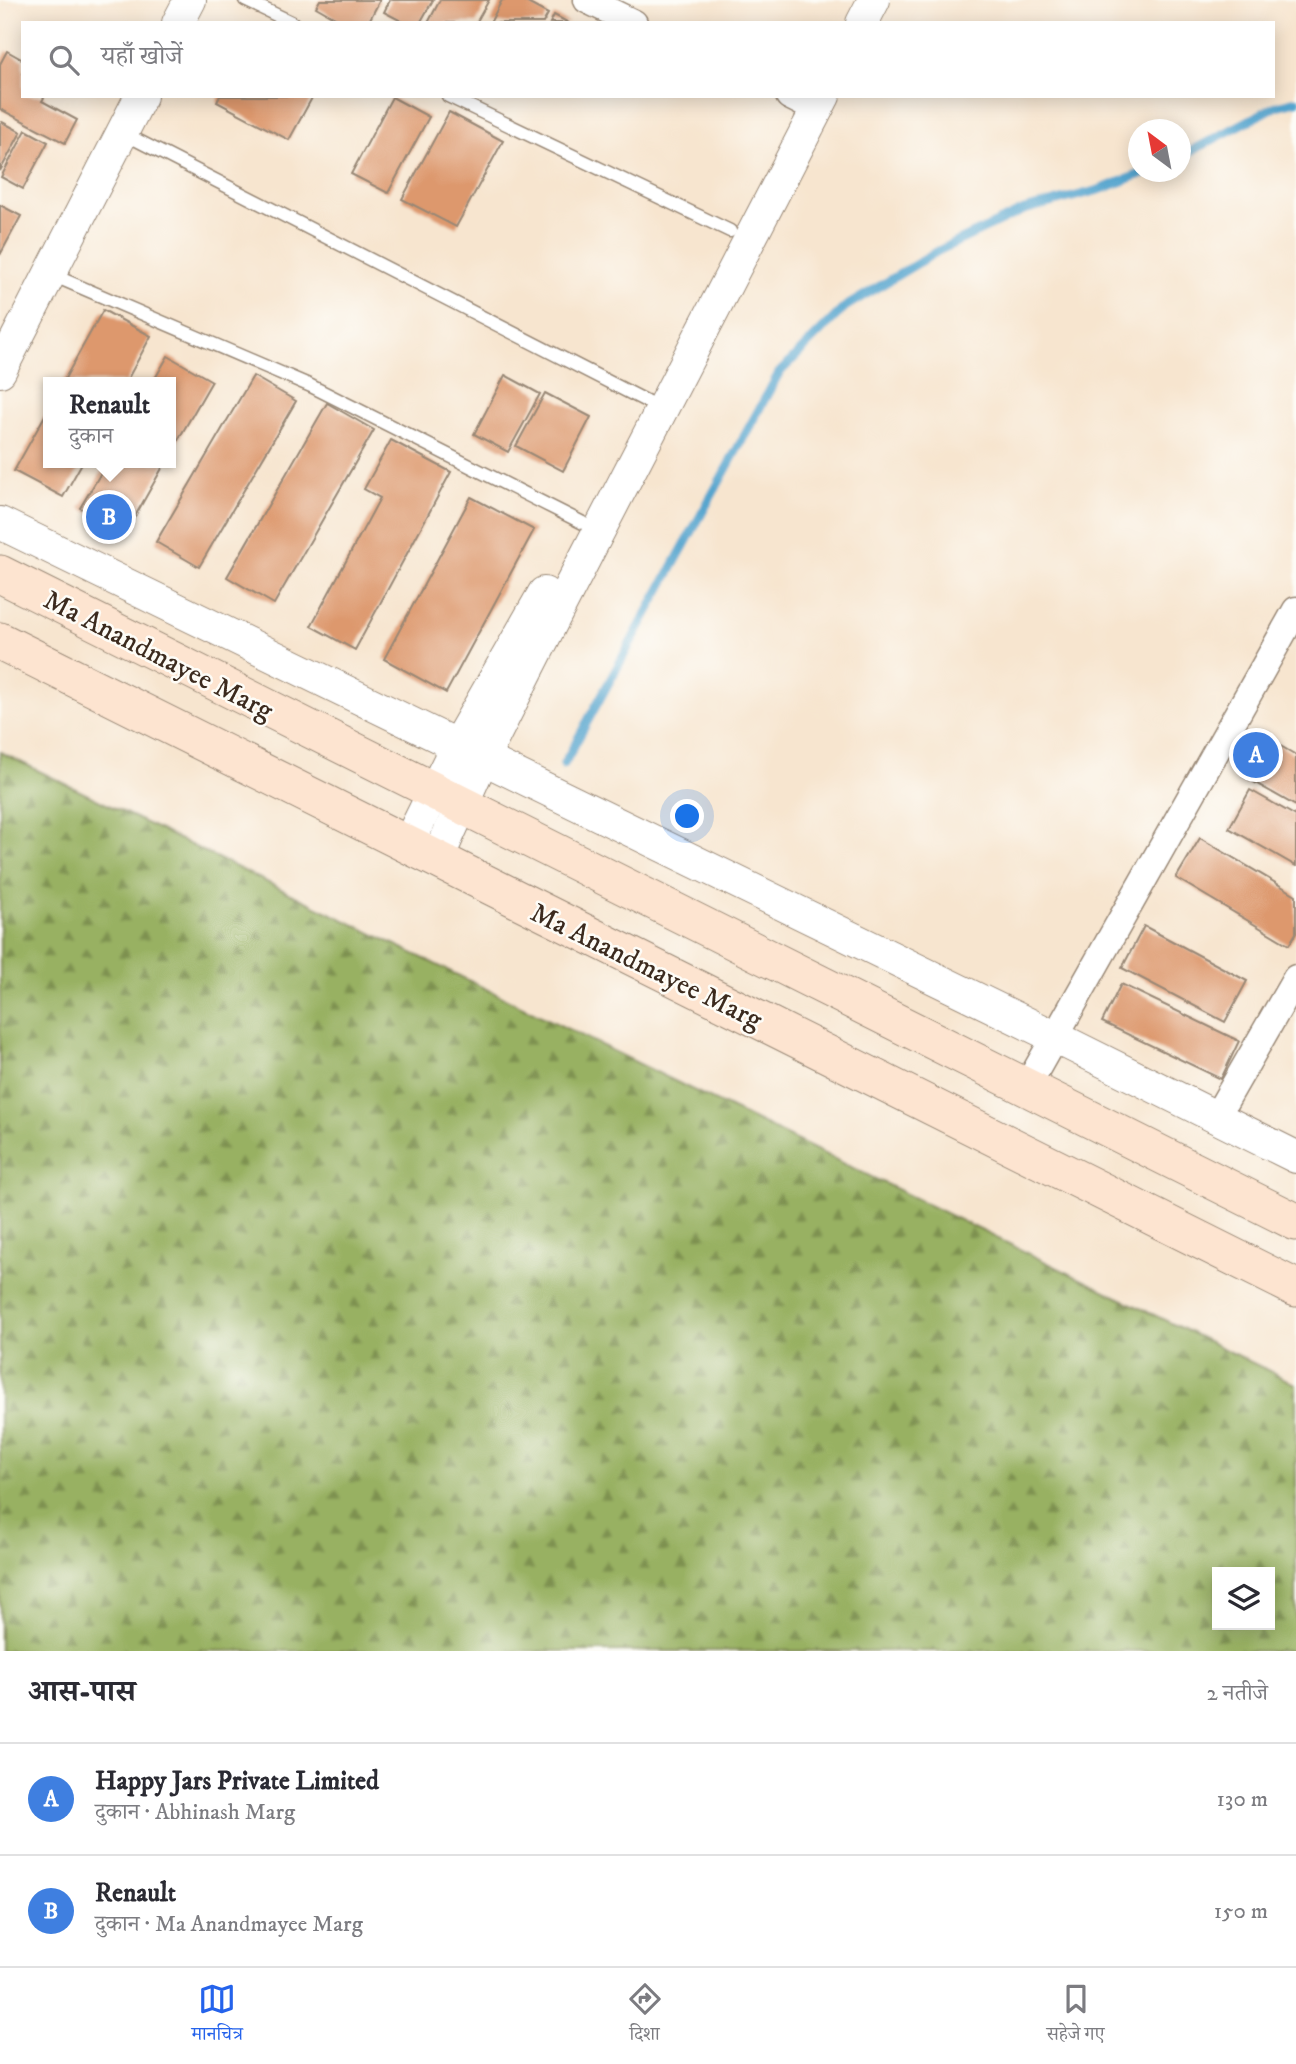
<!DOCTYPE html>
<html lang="hi">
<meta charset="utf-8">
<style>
body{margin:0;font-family:"IM FELL DW Pica","Noto Serif Devanagari",serif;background:#f2f2f3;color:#2b2b33}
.controls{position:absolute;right:21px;bottom:21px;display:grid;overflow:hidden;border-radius:0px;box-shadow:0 4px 18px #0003}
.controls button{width:63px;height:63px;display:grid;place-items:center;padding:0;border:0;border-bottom:2px solid #e1e1e2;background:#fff;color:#2b2b33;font:35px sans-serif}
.compass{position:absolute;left:1128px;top:119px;width:63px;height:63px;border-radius:50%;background:#fff;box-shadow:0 4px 18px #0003;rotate:328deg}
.you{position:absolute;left:688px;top:817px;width:24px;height:24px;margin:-18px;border:5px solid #fff;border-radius:50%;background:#1a73e8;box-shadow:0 0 0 10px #1a73e833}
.badge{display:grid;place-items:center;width:46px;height:46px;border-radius:50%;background:#2563eb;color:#fff;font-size:23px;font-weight:700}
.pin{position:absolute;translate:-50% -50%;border:4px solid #fff;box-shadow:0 2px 7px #0006}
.popup{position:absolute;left:43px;top:377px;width:133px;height:91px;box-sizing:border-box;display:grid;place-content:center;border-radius:0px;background:#fff;filter:drop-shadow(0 2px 5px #0005);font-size:23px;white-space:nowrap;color:#7c7c81}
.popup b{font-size:26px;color:#2b2b33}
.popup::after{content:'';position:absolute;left:50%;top:100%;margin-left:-14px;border:14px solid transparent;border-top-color:#fff}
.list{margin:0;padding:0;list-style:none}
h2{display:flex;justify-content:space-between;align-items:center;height:91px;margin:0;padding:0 28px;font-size:30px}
h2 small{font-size:23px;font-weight:400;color:#7c7c81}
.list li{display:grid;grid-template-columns:46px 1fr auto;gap:21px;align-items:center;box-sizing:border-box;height:112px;padding:0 28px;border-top:2px solid #e1e1e2}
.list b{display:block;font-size:26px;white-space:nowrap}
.list p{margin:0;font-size:23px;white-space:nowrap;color:#7c7c81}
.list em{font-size:23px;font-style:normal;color:#7c7c81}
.icon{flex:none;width:38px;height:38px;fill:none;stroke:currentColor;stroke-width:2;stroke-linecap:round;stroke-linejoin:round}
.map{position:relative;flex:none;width:1296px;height:1651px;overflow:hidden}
.search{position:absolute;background:#fff;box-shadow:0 4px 18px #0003;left:21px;right:21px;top:21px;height:77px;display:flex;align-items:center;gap:18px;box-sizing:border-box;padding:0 24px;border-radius:0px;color:#7c7c81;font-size:26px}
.sheet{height:315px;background:#fff}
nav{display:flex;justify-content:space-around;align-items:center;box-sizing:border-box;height:98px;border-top:2px solid #e1e1e2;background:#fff;font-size:19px;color:#7c7c81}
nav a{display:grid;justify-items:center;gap:4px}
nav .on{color:#2563eb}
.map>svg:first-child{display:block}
.forest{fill:url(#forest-firs);stroke:#6a6e40;stroke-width:2;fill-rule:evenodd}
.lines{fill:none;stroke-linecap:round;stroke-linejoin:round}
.stream{stroke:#54a4ce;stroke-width:9}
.building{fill:#dd986d}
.service-casing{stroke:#998876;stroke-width:15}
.minor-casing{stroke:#998876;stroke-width:29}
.tertiary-casing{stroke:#998876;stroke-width:34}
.secondary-casing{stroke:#998876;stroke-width:39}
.service{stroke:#fff;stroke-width:12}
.minor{stroke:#fff;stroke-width:26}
.tertiary{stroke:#fff;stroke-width:32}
.secondary{stroke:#fde4d0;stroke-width:37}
.labels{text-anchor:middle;stroke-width:5;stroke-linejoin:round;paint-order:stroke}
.street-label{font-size:28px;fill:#3b2a1e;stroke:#fdfcf7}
</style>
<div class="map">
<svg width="1296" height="1651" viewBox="0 0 1296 1651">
<defs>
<pattern id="forest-firs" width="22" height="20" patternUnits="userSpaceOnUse" patternTransform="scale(1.75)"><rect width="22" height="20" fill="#98b162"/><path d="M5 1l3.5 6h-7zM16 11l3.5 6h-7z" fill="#7d9050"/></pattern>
</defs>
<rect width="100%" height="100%" fill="#fdfcf7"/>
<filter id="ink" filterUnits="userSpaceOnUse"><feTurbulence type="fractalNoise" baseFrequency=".0143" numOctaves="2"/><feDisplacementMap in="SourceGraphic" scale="14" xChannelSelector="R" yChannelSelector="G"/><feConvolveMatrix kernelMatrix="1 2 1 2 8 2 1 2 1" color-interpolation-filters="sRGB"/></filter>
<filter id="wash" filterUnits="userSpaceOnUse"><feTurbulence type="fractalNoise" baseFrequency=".00686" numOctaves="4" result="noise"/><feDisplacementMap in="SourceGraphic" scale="28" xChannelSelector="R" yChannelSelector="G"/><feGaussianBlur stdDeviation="1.57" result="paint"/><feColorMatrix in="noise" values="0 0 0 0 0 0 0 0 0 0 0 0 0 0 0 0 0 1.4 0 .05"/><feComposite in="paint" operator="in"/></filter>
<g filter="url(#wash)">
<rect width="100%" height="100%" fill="#f7e5cf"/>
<path class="forest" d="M0 752 1296 1384V1651H0ZM1217 1572H1270V1625H1217Z"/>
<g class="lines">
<g class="stream">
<polyline points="1180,157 1276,106 1296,101"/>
<polyline points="564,764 779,373 845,307 938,251 1024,210 1099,190 1146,172"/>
</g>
</g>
<g id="blocks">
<g class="building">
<polygon points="320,0 380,0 368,23 344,23 316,7"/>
<polygon points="390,0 433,0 420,23 405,23 384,12"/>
<polygon points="440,0 489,0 476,23 428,23"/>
<polygon points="502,0 522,0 548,14 543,23 490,23"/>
<polygon points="554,15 569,23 550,23"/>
<polygon points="7,51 23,60 23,96 45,96 42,101 77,120 65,143 0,109 0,64"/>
<polygon points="220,96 313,96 289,140 217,102"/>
<polygon points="392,97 429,117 388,193 351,174"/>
<polygon points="449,112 503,141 456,227 402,199"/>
<polygon points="2,122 21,132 0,171 0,126"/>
<polygon points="26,130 48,142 23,189 1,177"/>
<polygon points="0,205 21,216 0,255"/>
<polygon points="103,310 151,336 126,382 63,382"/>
<polygon points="168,356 212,381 170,454 170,382 153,382"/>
<polygon points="505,375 540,394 508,452 474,434"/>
<polygon points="253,376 296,401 199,567 156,542"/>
<polygon points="545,393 591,417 563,471 516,446"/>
<polygon points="327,403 374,430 274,604 227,577"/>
<polygon points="48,410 48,463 82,463 63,497 14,471"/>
<polygon points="391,440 451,472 355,650 311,626 380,498 364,489"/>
<polygon points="107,463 165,463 125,534 80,508"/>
<polygon points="471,497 534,530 446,693 384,659"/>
<polygon points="1265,737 1296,755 1296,806 1243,776"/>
<polygon points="1250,790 1296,816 1296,866 1229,828"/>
<polygon points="1200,838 1296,895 1296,933 1289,945 1176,878"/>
<polygon points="1144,926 1247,981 1225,1022 1122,968"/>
<polygon points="1121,984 1239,1041 1221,1079 1102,1022"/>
</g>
</g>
</g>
<g filter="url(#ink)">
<use href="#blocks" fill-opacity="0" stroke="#998876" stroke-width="2"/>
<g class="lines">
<g class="service-casing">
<g id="service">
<polyline points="245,0 293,23"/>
<polyline points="448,96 730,231"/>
<polyline points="123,133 648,402"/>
<polyline points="50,274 311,386 583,523"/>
</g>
</g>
<g class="minor-casing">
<g id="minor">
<polyline points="587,0 634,23"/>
<polyline points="789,96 801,102"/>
<polyline points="1026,1088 1296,610"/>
<polyline points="1216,1117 1296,978"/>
</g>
</g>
<g class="tertiary-casing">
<g id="tertiary">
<polyline points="178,23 190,0"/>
<polyline points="862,23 874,0"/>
<polyline points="0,371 141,96"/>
<polyline points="0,523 1055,1037 1296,1157"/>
<polyline points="407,846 457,745 544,593"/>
<polyline points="437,860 483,758 559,608 824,96"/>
</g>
</g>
<g class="secondary-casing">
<g id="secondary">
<polyline points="0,574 1296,1222"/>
<polyline points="0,641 1296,1288"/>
</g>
</g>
<use href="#service" class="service"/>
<use href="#minor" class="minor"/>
<use href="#tertiary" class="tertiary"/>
<use href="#secondary" class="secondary"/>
</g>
</g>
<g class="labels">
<g class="street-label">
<text transform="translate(159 654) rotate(27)" y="10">Ma Anandmayee Marg</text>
<text transform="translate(647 965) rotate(26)" y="10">Ma Anandmayee Marg</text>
</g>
</g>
</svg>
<div class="controls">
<button><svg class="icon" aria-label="layers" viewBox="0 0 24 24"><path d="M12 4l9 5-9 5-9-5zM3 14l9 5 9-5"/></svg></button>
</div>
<svg class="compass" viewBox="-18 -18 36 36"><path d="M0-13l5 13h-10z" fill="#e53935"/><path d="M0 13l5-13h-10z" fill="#7c7c81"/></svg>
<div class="you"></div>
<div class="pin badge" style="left:1256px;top:755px;background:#3f7fe0">A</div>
<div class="pin badge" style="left:109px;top:517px;background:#3f7fe0">B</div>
<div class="popup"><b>Renault</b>दुकान</div>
<div class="search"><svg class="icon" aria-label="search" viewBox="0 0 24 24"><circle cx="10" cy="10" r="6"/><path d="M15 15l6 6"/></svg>यहाँ खोजें</div>
</div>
<section class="sheet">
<h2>आस-पास<small>2 नतीजे</small></h2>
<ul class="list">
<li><span class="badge" style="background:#3f7fe0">A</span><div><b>Happy Jars Private Limited</b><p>दुकान · Abhinash Marg</p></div><em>130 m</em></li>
<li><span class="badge" style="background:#3f7fe0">B</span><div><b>Renault</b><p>दुकान · Ma Anandmayee Marg</p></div><em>150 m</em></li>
</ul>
</section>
<nav>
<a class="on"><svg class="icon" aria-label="map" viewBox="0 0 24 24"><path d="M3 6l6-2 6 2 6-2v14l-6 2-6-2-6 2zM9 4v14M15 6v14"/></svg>मानचित्र</a>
<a><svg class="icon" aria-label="directions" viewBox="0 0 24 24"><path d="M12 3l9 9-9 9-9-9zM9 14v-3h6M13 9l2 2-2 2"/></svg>दिशा</a>
<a><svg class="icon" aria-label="saved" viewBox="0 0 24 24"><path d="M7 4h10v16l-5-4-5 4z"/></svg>सहेजे गए</a>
</nav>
